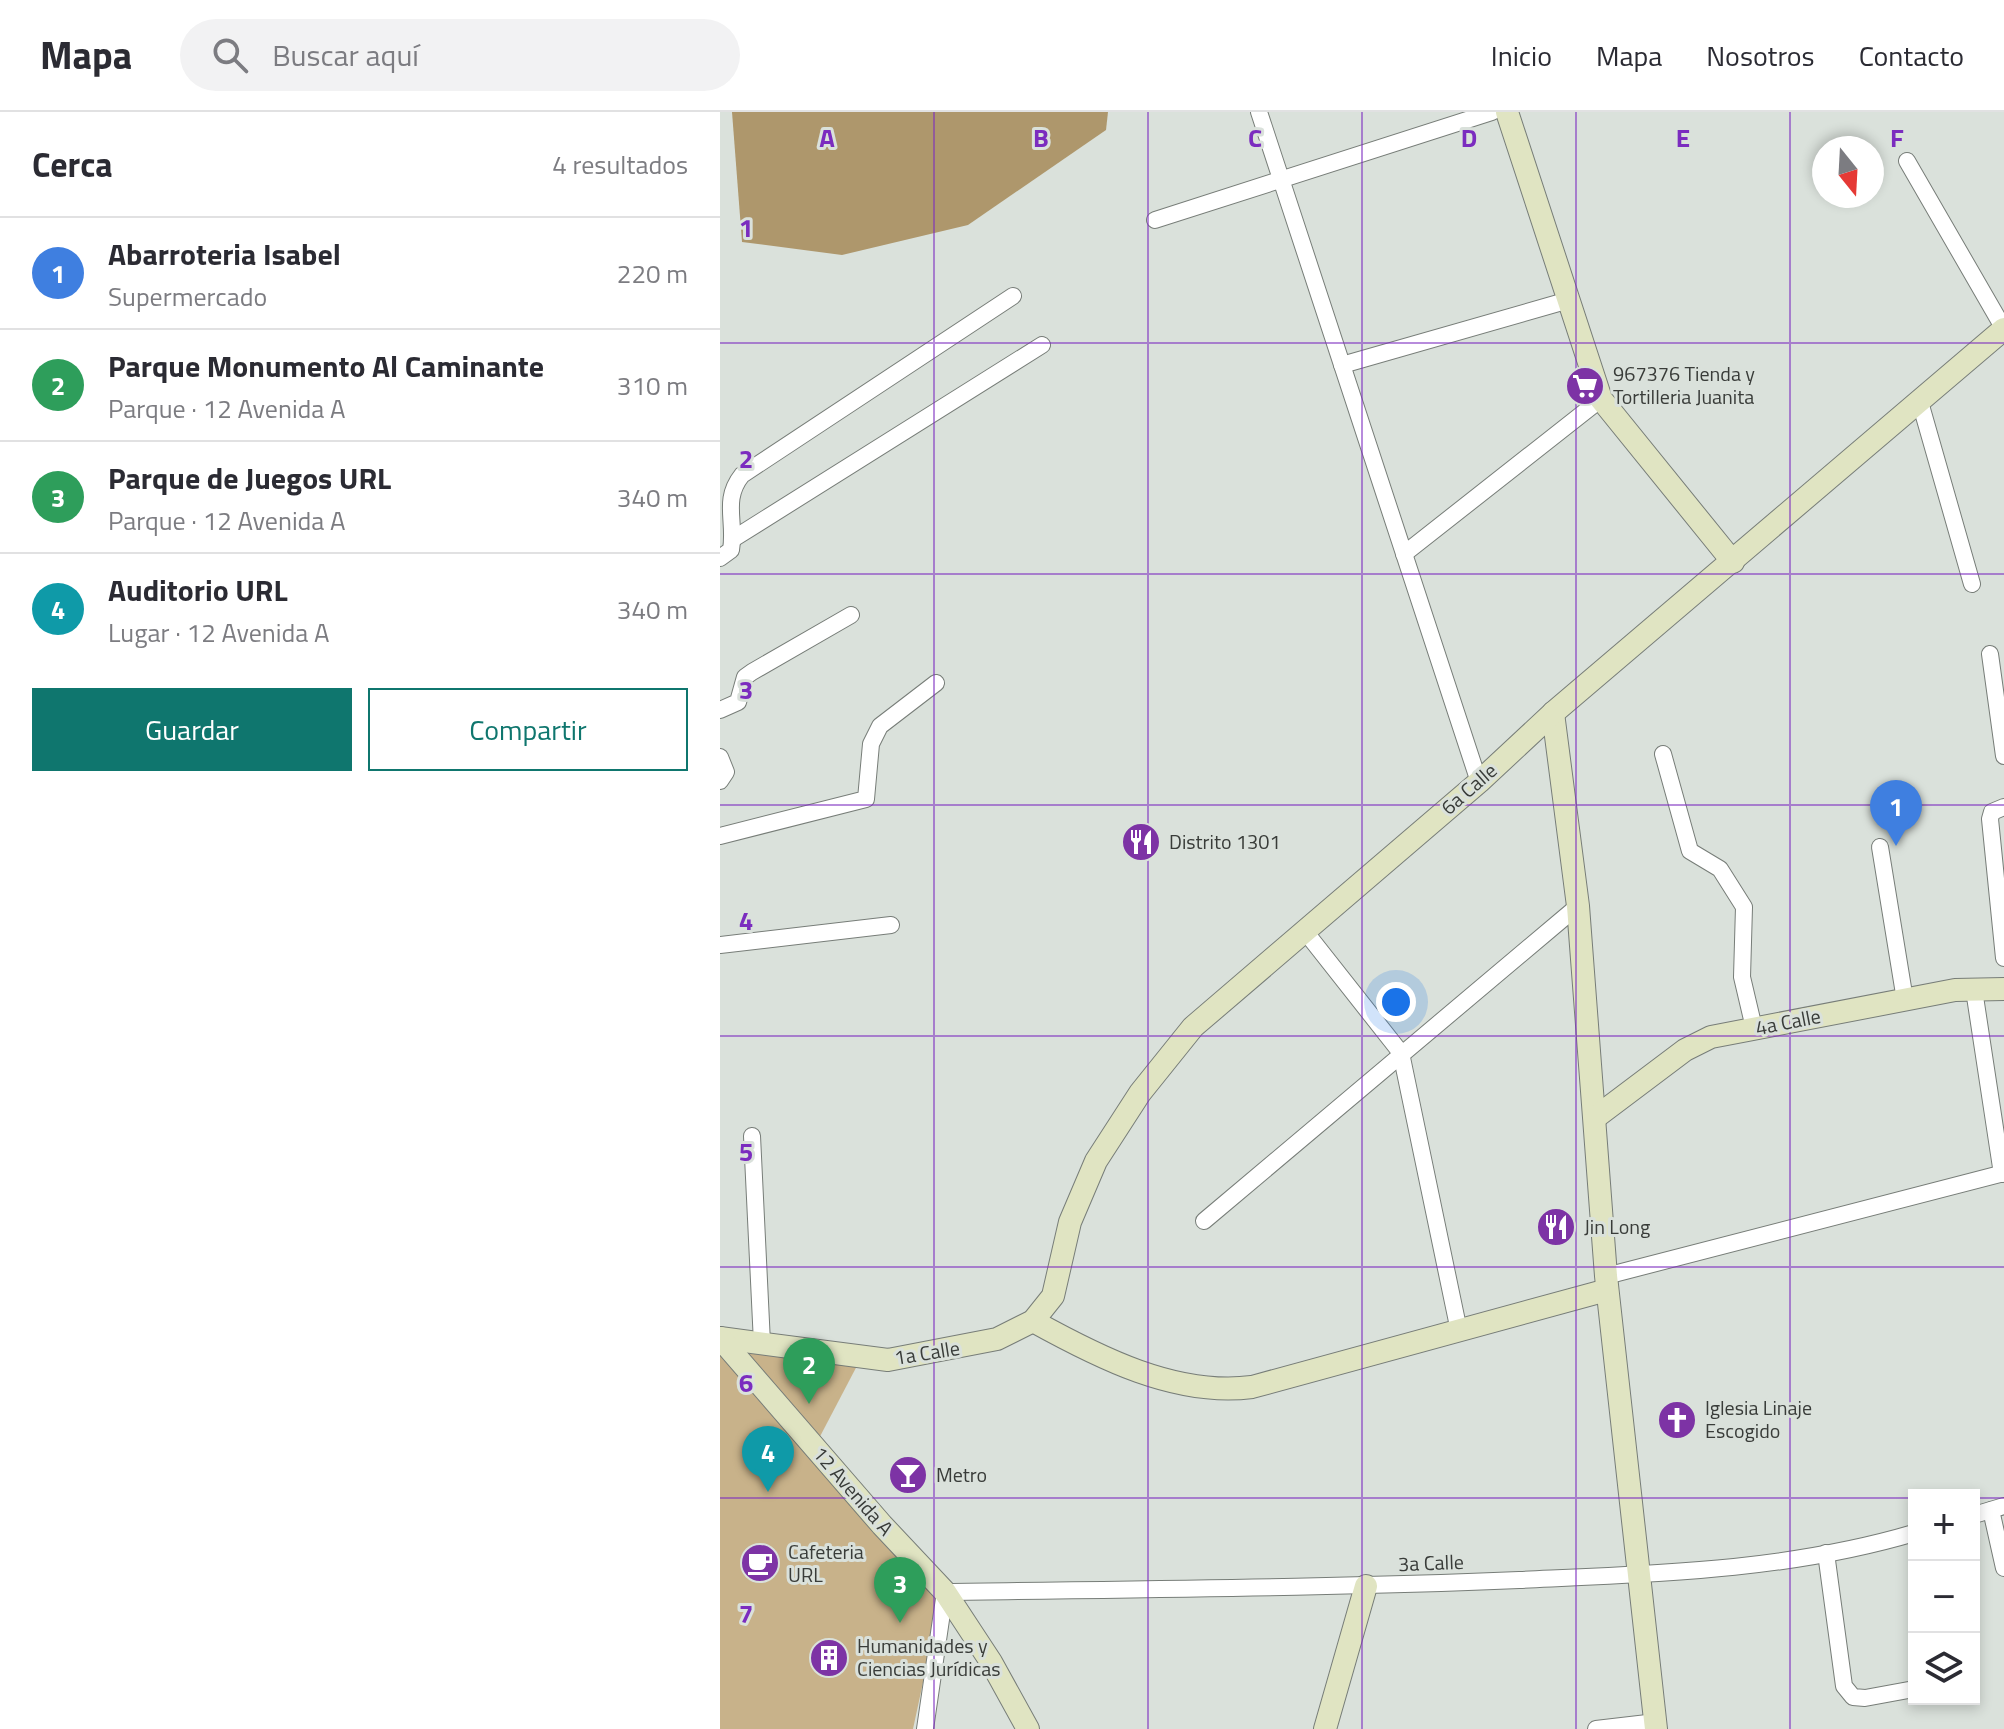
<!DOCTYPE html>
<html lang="es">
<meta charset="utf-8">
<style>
body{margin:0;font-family:"Titillium Web",sans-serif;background:#f2f2f3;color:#2b2b33}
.controls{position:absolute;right:24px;bottom:24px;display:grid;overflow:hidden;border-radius:0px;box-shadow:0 4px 12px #0003}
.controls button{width:72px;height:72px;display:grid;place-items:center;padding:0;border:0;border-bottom:2px solid #e1e1e2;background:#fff;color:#2b2b33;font:40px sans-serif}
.compass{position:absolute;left:1092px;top:24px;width:72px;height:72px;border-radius:50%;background:#fff;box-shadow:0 4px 12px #0003;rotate:162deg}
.you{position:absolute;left:676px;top:890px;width:28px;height:28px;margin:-20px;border:6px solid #fff;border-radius:50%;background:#1a73e8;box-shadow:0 0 0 12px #1a73e833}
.badge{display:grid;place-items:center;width:52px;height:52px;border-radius:50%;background:#0f766e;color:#fff;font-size:26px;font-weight:700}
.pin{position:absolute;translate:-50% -66px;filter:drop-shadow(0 2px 4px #0008)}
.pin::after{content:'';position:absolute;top:42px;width:28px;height:24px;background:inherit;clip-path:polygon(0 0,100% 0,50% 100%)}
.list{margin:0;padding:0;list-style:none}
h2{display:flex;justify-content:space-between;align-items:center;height:104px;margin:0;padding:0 32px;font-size:34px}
h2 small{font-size:26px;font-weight:400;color:#7c7c81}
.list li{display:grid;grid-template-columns:52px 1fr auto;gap:24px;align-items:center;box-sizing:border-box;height:112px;padding:0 32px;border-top:2px solid #e1e1e2}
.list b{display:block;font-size:30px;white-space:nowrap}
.list p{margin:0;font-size:26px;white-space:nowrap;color:#7c7c81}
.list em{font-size:26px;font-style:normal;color:#7c7c81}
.actions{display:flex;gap:16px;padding:24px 32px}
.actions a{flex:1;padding:18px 0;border:2px solid #0f766e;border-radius:0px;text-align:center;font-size:28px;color:#0f766e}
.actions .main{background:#0f766e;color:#fff}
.icon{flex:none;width:44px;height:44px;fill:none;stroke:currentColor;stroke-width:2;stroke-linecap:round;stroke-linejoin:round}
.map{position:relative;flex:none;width:1284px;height:1617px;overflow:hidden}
header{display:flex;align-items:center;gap:48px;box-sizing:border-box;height:112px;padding:0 40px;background:#fff;border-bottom:2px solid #e1e1e2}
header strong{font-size:38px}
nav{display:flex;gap:44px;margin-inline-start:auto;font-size:28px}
.search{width:560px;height:72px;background:#f2f2f3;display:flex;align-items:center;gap:20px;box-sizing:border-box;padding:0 28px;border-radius:44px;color:#7c7c81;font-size:30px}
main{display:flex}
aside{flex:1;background:#fff}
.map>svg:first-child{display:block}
.green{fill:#c8b28a}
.forest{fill:#ae976c}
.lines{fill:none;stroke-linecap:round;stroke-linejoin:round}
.street-casing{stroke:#777d78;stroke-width:18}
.secondary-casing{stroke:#777d78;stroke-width:24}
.street{stroke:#fff;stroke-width:16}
.secondary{stroke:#e0e4c2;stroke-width:22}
.grid{fill:none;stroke:#7b2cbf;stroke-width:2;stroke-opacity:0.55}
.labels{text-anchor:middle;stroke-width:6;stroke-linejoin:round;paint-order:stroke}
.poi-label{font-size:20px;fill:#393c39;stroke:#dae1db;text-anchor:start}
.street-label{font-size:20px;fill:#393c39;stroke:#dae1db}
.grid-label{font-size:26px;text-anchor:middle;font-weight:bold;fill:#7b2cbf;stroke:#dae1db;stroke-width:6;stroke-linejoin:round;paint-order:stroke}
</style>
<header>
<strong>Mapa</strong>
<div class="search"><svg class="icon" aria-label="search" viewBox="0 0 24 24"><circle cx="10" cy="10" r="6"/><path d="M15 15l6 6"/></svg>Buscar aquí</div>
<nav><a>Inicio</a><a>Mapa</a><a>Nosotros</a><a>Contacto</a></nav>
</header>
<main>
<aside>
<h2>Cerca<small>4 resultados</small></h2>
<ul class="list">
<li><span class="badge" style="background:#3f7fe0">1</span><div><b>Abarroteria Isabel</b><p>Supermercado</p></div><em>220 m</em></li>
<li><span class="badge" style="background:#2e9e5b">2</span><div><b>Parque Monumento Al Caminante</b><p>Parque · 12 Avenida A</p></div><em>310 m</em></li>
<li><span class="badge" style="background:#2e9e5b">3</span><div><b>Parque de Juegos URL</b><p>Parque · 12 Avenida A</p></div><em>340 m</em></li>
<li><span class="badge" style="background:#0f9aa8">4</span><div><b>Auditorio URL</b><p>Lugar · 12 Avenida A</p></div><em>340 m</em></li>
</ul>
<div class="actions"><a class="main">Guardar</a><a>Compartir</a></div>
</aside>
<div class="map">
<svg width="1284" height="1617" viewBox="0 0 1284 1617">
<rect width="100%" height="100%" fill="#dae1db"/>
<g class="green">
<polygon points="8,1230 139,1250 95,1334"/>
<polygon points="0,1243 216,1482 208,1547 193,1617 0,1617"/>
</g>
<polygon class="forest" points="12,0 388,0 386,18 248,113 122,143 22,130"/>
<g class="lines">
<g class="street-casing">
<g id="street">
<polyline points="539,0 759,670"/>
<polyline points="1187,49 1284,217"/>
<polyline points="435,108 772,0"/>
<polyline points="622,253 849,188"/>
<polyline points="1200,290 1252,472"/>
<polyline points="13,427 322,233"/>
<polyline points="684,442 881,287"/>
<path d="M0 446 11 438C16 409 2 388 22 363L293 184"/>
<polyline points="1270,542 1284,644"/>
<polyline points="0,598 18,590 25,565 32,560 131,503"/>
<polyline points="943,642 970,739 1000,757 1024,795 1022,865 1034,916"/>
<polyline points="0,645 6,660 0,669"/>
<polyline points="1284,695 1272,700 1270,707 1284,846"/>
<polyline points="0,724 146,687 151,632 160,614 216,571"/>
<polyline points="1160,735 1185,888"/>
<polyline points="584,818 681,941 739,1219"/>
<polyline points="0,833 171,813"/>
<polyline points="1254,878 1282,1062"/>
<polyline points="32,1024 42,1231"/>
<polyline points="484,1109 858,794"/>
<polyline points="886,1164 1284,1061"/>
<polyline points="1271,1398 1284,1456"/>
<polyline points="1254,1403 1284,1394"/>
<polyline points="1106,1441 1124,1574 1133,1585 1145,1586 1194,1577"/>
<path d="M205 1617 225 1480C417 1477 608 1476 799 1468 931 1462 1066 1459 1194 1421"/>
<polyline points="876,1617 936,1610"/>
</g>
</g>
<g class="secondary-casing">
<g id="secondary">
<polyline points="787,0 881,287 1013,450"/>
<polyline points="833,601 858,794 886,1164 936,1617"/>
<polyline points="876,1005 965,938 991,925 1235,878 1284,877"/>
<path d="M313 1209C378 1245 456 1285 532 1275L887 1178"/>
<polyline points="0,1226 168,1248 277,1227 313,1209 333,1184 350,1110 376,1049 420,981 473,915 759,670 833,601 1284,217"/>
<polyline points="0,1226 162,1413 225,1480 271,1550 308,1617"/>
<polyline points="605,1617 646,1474"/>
</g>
</g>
<use href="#street" class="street"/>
<use href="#secondary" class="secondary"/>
</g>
<path class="grid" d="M214 0V1617M428 0V1617M642 0V1617M856 0V1617M1070 0V1617M0 231H1284M0 462H1284M0 693H1284M0 924H1284M0 1155H1284M0 1386H1194M1254 1386H1284"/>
<defs>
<g id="supermarket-disc" transform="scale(2)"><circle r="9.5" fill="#7d33a5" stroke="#dae1db"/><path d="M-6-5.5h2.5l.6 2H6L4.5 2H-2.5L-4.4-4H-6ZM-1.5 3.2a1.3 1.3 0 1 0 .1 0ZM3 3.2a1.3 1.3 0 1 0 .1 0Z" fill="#fff"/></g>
<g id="restaurant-disc" transform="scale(2)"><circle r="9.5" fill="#7d33a5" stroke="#dae1db"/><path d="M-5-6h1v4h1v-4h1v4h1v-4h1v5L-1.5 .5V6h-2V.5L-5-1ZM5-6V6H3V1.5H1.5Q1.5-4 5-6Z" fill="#fff"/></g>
<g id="church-disc" transform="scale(2)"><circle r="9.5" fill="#7d33a5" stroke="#dae1db"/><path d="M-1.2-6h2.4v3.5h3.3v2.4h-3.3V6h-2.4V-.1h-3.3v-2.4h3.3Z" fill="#fff"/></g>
<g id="bar-disc" transform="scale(2)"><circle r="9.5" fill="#7d33a5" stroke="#dae1db"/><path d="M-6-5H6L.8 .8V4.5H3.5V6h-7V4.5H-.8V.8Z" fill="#fff"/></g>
<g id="cafe-disc" transform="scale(2)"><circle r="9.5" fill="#7d33a5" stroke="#dae1db"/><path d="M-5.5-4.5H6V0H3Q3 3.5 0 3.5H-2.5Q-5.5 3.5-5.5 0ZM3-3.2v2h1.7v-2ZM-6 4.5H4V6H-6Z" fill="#fff"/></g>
<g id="building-disc" transform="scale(2)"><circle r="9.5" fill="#7d33a5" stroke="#dae1db"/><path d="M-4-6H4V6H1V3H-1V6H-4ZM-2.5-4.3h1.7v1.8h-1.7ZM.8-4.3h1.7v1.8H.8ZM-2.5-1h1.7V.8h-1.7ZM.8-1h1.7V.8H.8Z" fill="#fff"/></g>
</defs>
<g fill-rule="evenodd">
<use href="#supermarket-disc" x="865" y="274"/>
<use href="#restaurant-disc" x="421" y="730"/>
<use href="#restaurant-disc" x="836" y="1115"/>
<use href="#church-disc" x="957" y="1308"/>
<use href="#bar-disc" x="188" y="1363"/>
<use href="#cafe-disc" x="40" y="1451"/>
<use href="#building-disc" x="109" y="1546"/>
</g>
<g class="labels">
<g class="poi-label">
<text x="893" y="269">967376 Tienda y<tspan x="893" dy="23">Tortilleria Juanita</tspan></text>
<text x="449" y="737">Distrito 1301</text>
<text x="864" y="1122">Jin Long</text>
<text x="985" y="1303">Iglesia Linaje<tspan x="985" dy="23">Escogido</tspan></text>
<text x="216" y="1370">Metro</text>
<text x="68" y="1447">Cafeteria<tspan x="68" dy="23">URL</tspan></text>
<text x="137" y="1541">Humanidades y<tspan x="137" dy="23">Ciencias Jurídicas</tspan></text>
</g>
<g class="street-label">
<text transform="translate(749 677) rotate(-41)" y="7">6a Calle</text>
<text transform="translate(1068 910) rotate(-11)" y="7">4a Calle</text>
<text transform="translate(207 1241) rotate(-9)" y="7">1a Calle</text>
<text transform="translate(133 1379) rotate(49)" y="7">12 Avenida A</text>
<text transform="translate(711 1451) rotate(-2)" y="7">3a Calle</text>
</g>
</g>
<g class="grid-label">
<text x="107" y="35">A</text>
<text x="321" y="35">B</text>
<text x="535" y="35">C</text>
<text x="749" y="35">D</text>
<text x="963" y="35">E</text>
<text x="1177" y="35">F</text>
<text x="26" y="125">1</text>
<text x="26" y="356">2</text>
<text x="26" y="587">3</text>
<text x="26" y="818">4</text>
<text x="26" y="1049">5</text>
<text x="26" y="1280">6</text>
<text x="26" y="1511">7</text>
</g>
</svg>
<div class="controls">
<button>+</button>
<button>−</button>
<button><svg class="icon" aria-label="layers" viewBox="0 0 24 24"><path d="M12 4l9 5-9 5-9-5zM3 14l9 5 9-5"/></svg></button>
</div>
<svg class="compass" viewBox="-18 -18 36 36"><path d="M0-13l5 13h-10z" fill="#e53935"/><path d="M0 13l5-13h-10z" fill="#7c7c81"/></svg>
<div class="you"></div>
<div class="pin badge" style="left:1176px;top:734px;background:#3f7fe0">1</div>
<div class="pin badge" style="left:89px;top:1292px;background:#2e9e5b">2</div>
<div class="pin badge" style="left:180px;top:1511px;background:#2e9e5b">3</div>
<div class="pin badge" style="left:48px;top:1380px;background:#0f9aa8">4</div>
</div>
</main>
